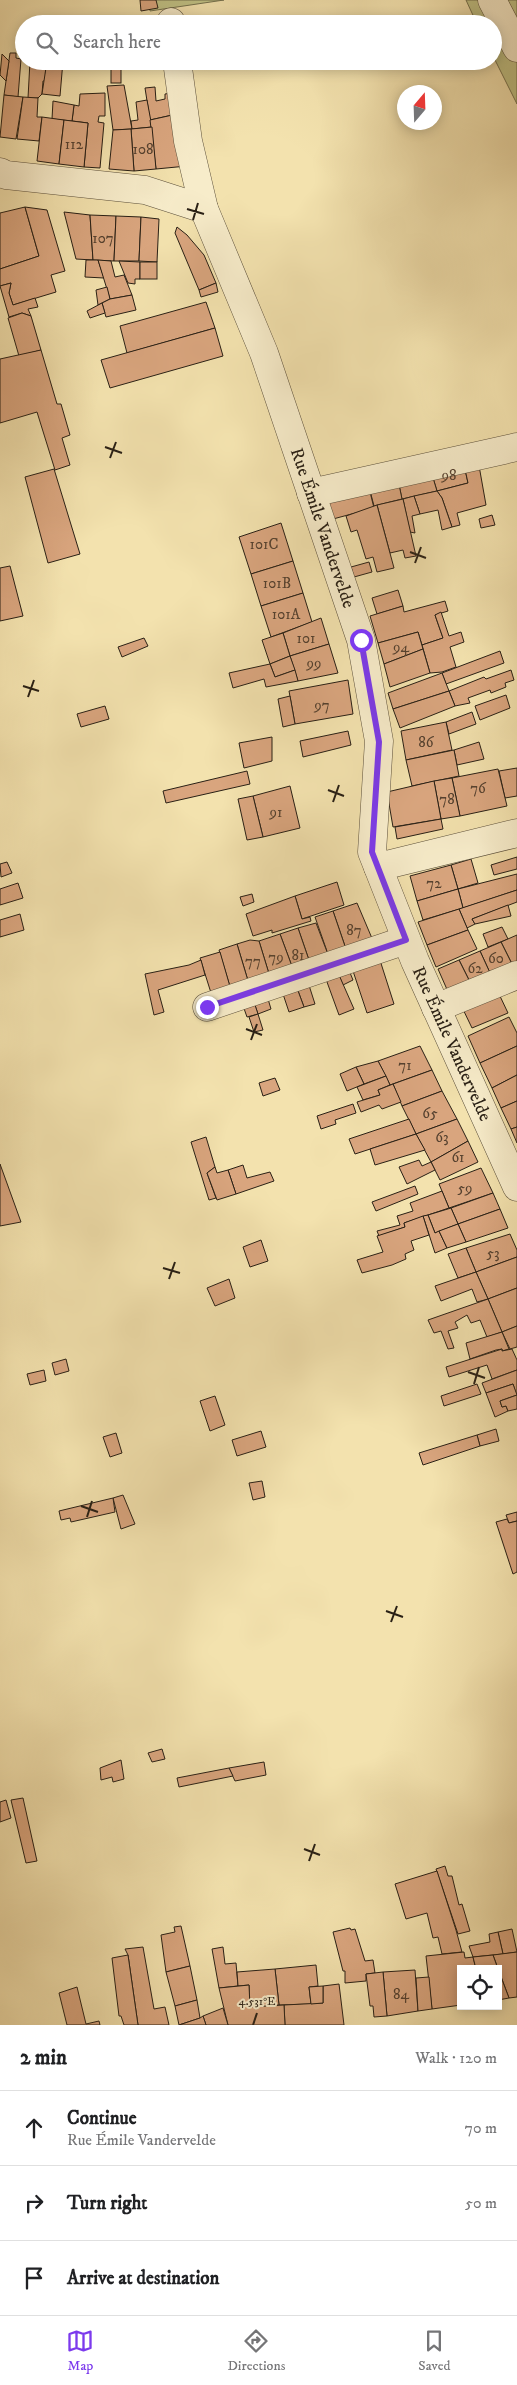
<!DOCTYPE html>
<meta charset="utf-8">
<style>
body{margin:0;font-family:"IM FELL DW Pica",serif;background:#f6f6f6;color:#202124}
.controls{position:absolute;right:15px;bottom:15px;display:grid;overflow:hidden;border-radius:0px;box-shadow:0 2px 12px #0003}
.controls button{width:45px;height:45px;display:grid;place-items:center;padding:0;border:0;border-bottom:1px solid #e0e0e0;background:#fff;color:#202124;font:25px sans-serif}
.compass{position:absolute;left:397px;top:85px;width:45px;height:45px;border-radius:50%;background:#fff;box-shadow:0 2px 12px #0003;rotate:19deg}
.stop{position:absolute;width:15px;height:15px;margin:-11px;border:4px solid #7c3aed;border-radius:50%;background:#fff}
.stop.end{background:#7c3aed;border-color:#fff;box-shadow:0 1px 5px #0008}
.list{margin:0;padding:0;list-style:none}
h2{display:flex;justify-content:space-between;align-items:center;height:65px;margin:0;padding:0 20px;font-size:21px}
h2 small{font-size:16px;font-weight:400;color:#757577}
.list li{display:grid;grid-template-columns:32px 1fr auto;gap:15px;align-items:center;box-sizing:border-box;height:75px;padding:0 20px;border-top:1px solid #e0e0e0}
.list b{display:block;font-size:19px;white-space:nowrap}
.list p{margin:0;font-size:16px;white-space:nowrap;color:#757577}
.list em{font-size:16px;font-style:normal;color:#757577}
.icon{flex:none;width:28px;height:28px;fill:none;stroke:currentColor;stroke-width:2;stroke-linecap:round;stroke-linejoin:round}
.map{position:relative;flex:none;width:517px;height:2025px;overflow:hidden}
.search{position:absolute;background:#fff;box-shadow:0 2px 12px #0003;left:15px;right:15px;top:15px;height:55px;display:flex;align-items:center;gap:12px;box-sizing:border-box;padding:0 18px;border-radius:28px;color:#757577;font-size:19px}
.sheet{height:290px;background:#fff}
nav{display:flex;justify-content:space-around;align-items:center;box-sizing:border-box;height:70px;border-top:1px solid #e0e0e0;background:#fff;font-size:14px;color:#757577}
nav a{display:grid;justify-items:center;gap:2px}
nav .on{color:#7c3aed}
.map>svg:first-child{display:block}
.green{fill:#c0c286;stroke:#74714e}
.building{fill:#d9a57e;stroke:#292015}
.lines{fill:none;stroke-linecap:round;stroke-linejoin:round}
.minor-casing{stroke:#5c503b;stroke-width:29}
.minor{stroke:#f7ecca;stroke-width:28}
.route{stroke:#7c3aed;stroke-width:6}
.ticks{fill:none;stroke:#292015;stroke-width:2}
.labels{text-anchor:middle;stroke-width:4;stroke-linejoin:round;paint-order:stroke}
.number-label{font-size:15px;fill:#55412f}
.street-label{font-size:18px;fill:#292015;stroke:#f7ecca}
.ticks-label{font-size:12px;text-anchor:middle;fill:#292015;stroke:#f7ecca;stroke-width:4;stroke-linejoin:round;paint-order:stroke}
</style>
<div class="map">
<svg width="517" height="2025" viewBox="0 0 517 2025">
<rect width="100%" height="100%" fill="#f3e2ae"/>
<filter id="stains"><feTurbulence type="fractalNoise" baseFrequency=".004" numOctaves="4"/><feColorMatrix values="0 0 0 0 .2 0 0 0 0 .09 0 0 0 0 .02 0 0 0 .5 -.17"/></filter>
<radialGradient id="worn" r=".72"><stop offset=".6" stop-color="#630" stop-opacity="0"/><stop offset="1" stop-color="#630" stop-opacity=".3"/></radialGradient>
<g class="green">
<polygon points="149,0 224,0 150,11"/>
<polygon points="466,0 517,0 517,104 493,56 493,24 477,24"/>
</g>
<g class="building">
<polygon points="140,0 156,0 158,8 141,11"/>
<polygon points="10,53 16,53 16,58 21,59 18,97 4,95"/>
<polygon points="2,54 9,61 6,81 0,75"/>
<polygon points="30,61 47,61 45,81 43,81 42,94 38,98 28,98"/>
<polygon points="47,61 63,61 60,96 42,94"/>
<rect x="111" y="69" width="10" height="14"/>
<polygon points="124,85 132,129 113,130 107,86"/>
<polygon points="155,87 156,101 165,99 165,94 172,93 177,114 150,120 145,88"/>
<polygon points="105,93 105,116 99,116 98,122 104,123 100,168 84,167 88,123 72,121 74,105 79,106 80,94"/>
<polygon points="4,95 23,97 16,139 0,137"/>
<polygon points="23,97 38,98 37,117 42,117 39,141 17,139"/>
<polygon points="147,100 152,127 132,129 131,121 138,120 136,102"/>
<polygon points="53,101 74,105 72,121 52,119"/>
<polygon points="177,114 187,166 156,169 150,120"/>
<polygon points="42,117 64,120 59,164 37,161"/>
<polygon points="64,120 88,123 84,167 59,164"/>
<polygon points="152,127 156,169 134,171 131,129"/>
<polygon points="131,129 134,171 109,169 113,130"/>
<polygon points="25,207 39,256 0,269 0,213"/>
<polygon points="25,207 47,210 65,271 51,275 56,292 13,305 9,293 11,283 0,286 0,269 39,256"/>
<polygon points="64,212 90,215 93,260 76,259"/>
<polygon points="90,215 116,216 114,261 93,260"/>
<polygon points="116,216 141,217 139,261 114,261"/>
<polygon points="141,217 159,219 157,262 139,261"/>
<polygon points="177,227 187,235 204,255 216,283 199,290 175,233"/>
<polygon points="86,260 98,260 104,278 85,277"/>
<polygon points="98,260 111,261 115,277 124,275 132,295 110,299"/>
<polygon points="119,261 140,262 140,279 135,279 135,284 128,283"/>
<rect x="140" y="262" width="17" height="17"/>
<polygon points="11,283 9,293 13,305 35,298 38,307 28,309 31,316 22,313 9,317 0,286"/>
<polygon points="216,283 218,292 201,297 199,290"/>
<polygon points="107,287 110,299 98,305 96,290"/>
<polygon points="132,295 136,310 106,317 102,303 110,299"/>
<polygon points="206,302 215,328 127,353 120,326"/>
<polygon points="102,303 105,313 90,318 87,311"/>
<polygon points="22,313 31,316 41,350 19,356 8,318"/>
<polygon points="215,328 223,356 110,388 101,360"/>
<polygon points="41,350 57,404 61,404 70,435 62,438 70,465 55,470 37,412 0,423 0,359"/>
<polygon points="463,460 468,483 437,491 430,468"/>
<polygon points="463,460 478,460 486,505 457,513 460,525 452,527 442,498 437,491 468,483"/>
<polygon points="430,468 437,491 402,499 397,475"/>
<polygon points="54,469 80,554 48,563 25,477"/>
<polygon points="397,475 402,499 374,506 368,483"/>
<polygon points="368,484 374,508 333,519 327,501"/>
<polygon points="437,491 442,498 452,527 442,530 438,510 420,514 414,496"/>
<polygon points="414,496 420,514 412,516 415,533 410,532 403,499"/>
<polygon points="403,499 416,556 405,558 403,550 390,553 377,505"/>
<polygon points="377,505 394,568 377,572 373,557 366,559 357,530 351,532 346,516"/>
<polygon points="492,515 495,525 481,528 479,519"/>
<polygon points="281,523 293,561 251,574 239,537"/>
<polygon points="293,561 303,593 261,606 251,574"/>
<polygon points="369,562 372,572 354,577 351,567"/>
<polygon points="10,566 23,616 0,621 0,568"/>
<polygon points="398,590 403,606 377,614 372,598"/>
<polygon points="303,593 312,622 271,637 261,606"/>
<polygon points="445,601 448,611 435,615 443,638 422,645 418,632 378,643 370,616 403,606 404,612"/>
<polygon points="441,612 449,636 461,632 464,642 450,647 456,667 442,672 430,673 422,645 443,638 435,615"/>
<polygon points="321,618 329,644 290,656 283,633"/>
<polygon points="418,632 423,649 384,664 378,643"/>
<polygon points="283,633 290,656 270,664 262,640"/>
<polygon points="144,638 148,646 122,657 118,647"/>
<polygon points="329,644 338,673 298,681 290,656"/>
<polygon points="423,649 430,673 390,687 384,664"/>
<polygon points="500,651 504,663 446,684 442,673"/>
<polygon points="290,656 295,670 275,677 270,664"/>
<polygon points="270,664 275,677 295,670 298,681 266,687 264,679 233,688 229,673"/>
<polygon points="511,670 514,680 505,683 506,687 491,693 490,690 468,698 470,703 455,706 449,691 484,677 486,679"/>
<polygon points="442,673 449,691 393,709 388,693"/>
<polygon points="348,680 353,714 295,724 289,691"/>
<polygon points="449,691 455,706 400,728 393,709"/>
<polygon points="506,695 510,708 480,720 475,706"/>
<polygon points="290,696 295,724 283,727 278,699"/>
<polygon points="105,706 109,719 81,727 77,714"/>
<polygon points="472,712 476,724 449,734 446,722"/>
<polygon points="446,722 452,750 406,760 401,731"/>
<polygon points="348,731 351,745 303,757 300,741"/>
<polygon points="272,737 272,761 244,768 239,743"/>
<polygon points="479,742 484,759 457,765 454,750"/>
<polygon points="454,750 459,776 412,786 406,760"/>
<polygon points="517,768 517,796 505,798 499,771"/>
<polygon points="498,769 507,806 460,816 452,778"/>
<polygon points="247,771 250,784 166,803 163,791"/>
<polygon points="452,778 460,816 441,819 434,781"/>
<polygon points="434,781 441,819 393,827 387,792"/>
<polygon points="290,786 300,828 263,837 253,796"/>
<polygon points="253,796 263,837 247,840 238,799"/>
<polygon points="441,819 443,829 397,839 395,827"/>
<polygon points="517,857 517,869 494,875 491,865"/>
<polygon points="471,859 478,883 458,889 451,865"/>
<polygon points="7,862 12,873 1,877 0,864"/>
<polygon points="451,865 458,889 417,901 410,876"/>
<polygon points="517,874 517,890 463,908 458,889"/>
<polygon points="337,882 344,905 302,919 295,896"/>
<polygon points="18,883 23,898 0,905 0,889"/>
<polygon points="458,889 463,908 423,920 417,901"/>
<polygon points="517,890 517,902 472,919 475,924 467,928 459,909"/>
<polygon points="252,894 254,902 243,906 240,897"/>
<polygon points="295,896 302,919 310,917 311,921 272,933 272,930 253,936 246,914"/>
<polygon points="357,903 374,943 347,952 333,911"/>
<polygon points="508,905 511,916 475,924 472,919"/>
<polygon points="459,909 468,930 427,945 418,922"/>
<polygon points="333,911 347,952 329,957 315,917"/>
<polygon points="20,914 24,930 0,937 0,920"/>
<polygon points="316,923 329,957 310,963 298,928"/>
<polygon points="502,927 508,939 488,947 483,934"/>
<polygon points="298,928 310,963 293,969 280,934"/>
<polygon points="468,930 477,949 436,967 427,945"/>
<polygon points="280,934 293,969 270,977 259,941"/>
<polygon points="517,935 517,964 513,966 501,942"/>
<polygon points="250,940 259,941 270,977 249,984 237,944"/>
<polygon points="501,942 513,966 491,975 480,951"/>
<polygon points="237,944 249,984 231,990 219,950"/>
<polygon points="480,951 491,975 471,984 459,960"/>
<polygon points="220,952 231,990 212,996 200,958"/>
<polygon points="378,954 394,1004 367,1013 350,962"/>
<polygon points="201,960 205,975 158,990 164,1012 154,1015 145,974 189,965"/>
<polygon points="459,960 471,984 449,994 438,969"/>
<polygon points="346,963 353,980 343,985 335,966"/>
<polygon points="335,966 354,1009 339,1015 323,971"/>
<polygon points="306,976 315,1004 304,1007 294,980"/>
<polygon points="294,980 304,1007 289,1012 280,985"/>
<polygon points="265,989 271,1009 258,1014 251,994"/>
<polygon points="499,994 508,1013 472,1028 460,1003"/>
<polygon points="252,996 258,1014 247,1017 241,1000"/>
<polygon points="258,1014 263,1030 254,1032 249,1017"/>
<polygon points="509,1017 517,1033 517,1046 480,1063 468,1036"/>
<polygon points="420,1046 432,1070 390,1085 378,1061"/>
<polygon points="517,1046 517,1075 492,1088 480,1063"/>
<polygon points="378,1061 386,1076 364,1084 356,1067"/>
<polygon points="356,1067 364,1084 347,1091 340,1074"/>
<polygon points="432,1070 442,1091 402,1106 393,1084"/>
<polygon points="517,1075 517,1101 501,1108 492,1088"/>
<polygon points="386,1076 390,1085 378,1090 380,1095 363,1100 357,1087"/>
<polygon points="275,1078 280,1090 263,1096 259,1083"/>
<polygon points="393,1084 401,1102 382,1109 379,1105 361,1112 357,1102 380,1095 378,1090"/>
<polygon points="442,1091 457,1119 416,1134 402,1106"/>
<polygon points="517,1101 517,1127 511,1129 501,1108"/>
<polygon points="353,1104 356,1113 335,1120 336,1124 321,1129 317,1116"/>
<polygon points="409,1119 416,1134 355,1154 349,1139"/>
<polygon points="457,1119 468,1141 431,1162 416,1134"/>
<polygon points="517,1127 517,1143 511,1129"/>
<polygon points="416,1134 425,1150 375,1165 370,1149"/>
<polygon points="206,1137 215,1167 207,1173 216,1198 209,1200 191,1142"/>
<polygon points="468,1141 478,1162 440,1180 431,1162"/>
<polygon points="419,1160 422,1166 431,1162 435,1170 407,1184 399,1167"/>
<polygon points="0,1164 21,1222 0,1226"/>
<polygon points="243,1165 247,1178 270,1172 274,1181 236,1194 228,1170"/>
<polygon points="215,1167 217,1173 228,1170 236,1194 217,1200 207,1173"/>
<polygon points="481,1168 493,1193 449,1208 439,1184"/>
<polygon points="415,1186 418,1194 376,1211 372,1202"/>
<polygon points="442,1191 449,1208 404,1223 405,1227 379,1236 377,1231 400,1225 397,1216 413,1211 410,1203"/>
<polygon points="493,1193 500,1209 458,1224 451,1208"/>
<polygon points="451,1208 458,1224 435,1233 428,1215"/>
<polygon points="500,1209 508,1228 466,1242 458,1224"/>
<polygon points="428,1215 435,1233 439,1231 447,1248 435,1253 423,1216"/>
<polygon points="423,1216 429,1235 411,1241 414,1250 405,1254 406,1259 392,1265 362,1273 357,1260 383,1252 377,1236 405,1227 404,1223"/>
<polygon points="458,1224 466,1242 447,1248 439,1231"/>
<polygon points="510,1234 517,1250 517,1257 476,1272 466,1248"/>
<polygon points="261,1240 268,1261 250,1267 243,1247"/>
<polygon points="466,1248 476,1272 458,1278 448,1254"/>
<polygon points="517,1257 517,1288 488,1299 476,1272"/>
<polygon points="476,1272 488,1299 477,1302 472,1289 441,1301 435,1286"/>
<polygon points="229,1279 235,1298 215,1306 207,1288"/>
<polygon points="517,1288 517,1326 502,1332 488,1299"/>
<polygon points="488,1299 502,1332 487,1337 480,1320 471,1323 467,1315 455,1322 458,1328 448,1331 454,1348 448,1349 441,1331 434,1333 428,1320"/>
<polygon points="517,1326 517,1347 510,1349 502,1332"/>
<polygon points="502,1332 509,1349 502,1351 502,1349 496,1350 470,1359 466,1343"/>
<polygon points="502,1349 502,1351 512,1349 517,1360 517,1370 492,1379 487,1365 449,1377 446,1367"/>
<polygon points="66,1359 69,1371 55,1375 52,1363"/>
<polygon points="44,1370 46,1381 30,1385 27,1374"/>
<polygon points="517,1370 517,1397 513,1384 486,1393 482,1383"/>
<polygon points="477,1384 481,1394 444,1406 441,1396"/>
<polygon points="513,1384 517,1395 500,1401 502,1407 506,1406 508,1411 495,1417 486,1393"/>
<polygon points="517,1395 517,1409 508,1411 506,1406 502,1407 500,1401"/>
<polygon points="215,1396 225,1425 210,1431 200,1401"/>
<polygon points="496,1429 499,1441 480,1446 477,1435"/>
<polygon points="261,1431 266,1447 237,1456 232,1440"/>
<polygon points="116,1433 122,1453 110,1457 103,1437"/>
<polygon points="477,1435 480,1446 423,1465 419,1453"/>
<polygon points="262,1481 265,1497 253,1500 249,1483"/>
<polygon points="123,1495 135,1524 121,1529 113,1498"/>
<polygon points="113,1498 115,1512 71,1522 70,1518 61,1520 59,1511"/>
<polygon points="517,1512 517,1521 509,1523 506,1515"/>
<polygon points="507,1519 509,1523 517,1521 517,1572 513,1574 496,1522"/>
<polygon points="162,1749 165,1759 152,1762 148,1753"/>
<polygon points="121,1760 124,1779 113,1782 112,1777 101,1780 100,1768"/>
<polygon points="264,1762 266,1775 235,1781 229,1768"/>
<polygon points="229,1768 233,1776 179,1787 177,1778"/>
<polygon points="23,1798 37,1861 26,1863 11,1800"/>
<polygon points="6,1800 11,1818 0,1822 0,1802"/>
<polygon points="445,1866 448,1876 452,1876 459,1905 462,1904 470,1931 458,1934 436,1869"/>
<polygon points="437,1871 456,1930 462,1952 442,1954 438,1937 433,1938 427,1913 406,1919 395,1884"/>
<polygon points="181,1926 190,1966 166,1972 161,1935 175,1932 174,1927"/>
<polygon points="350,1928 351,1930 355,1929 365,1961 373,1960 375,1973 366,1974 366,1981 345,1983 345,1971 343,1971 333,1932"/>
<polygon points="512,1929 517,1952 503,1954 498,1932"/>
<polygon points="498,1932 503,1954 473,1957 469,1946 490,1942 489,1934"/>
<polygon points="143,1947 154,2009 165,2007 169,2025 138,2025 128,1955 125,1949"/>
<polygon points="223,1947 225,1964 236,1963 238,1986 219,1988 212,1949"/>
<polygon points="464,1952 465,1958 473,1957 476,1969 461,1969 461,2005 432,2009 426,1956"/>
<polygon points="517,1952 517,1997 509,1998 493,1955"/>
<polygon points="128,1955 138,2025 124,2025 121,2016 119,2016 112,1958"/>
<polygon points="493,1955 498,1969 476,1969 473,1957"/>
<polygon points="316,1965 318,1986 309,1987 311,2004 279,2005 275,1969"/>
<polygon points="190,1966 197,2000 175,2006 166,1972"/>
<polygon points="275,1969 279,2005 250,2007 249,1985 238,1986 237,1972"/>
<polygon points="498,1969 509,1998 498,2000"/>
<polygon points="415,1970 418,2011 387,2016 383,1972"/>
<polygon points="383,1972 387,2016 374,2017 373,2006 370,2006 366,1974"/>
<polygon points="429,1977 432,2009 418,2011 416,1978"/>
<polygon points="339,1984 344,2025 285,2025 284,2005 323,2003 323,1986"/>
<polygon points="249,1985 250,2007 284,2005 285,2025 228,2025 219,1988"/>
<polygon points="323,1986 323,2003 311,2004 309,1987"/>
<polygon points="77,1987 86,2024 99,2021 100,2025 67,2025 59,1993"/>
<polygon points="197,2000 200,2018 179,2025 175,2006"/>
<polygon points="223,2008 228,2025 206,2025 203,2016"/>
<polygon points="203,2016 206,2025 179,2025 200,2018"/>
</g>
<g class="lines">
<g class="minor-casing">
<g id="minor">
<polyline points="492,0 517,48"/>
<polyline points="171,22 172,24"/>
<polyline points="177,61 188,141 204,209"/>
<path id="s1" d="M0 172 6 175 145 190 204 209 264 353 361 640 379 741 372 852 415 961 517 1187"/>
<polyline points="311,493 517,447"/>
<polyline points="378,867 517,833"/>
<polyline points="207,1007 406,940"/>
<polyline points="436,1008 517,975"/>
</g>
</g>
<use href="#minor" class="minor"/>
</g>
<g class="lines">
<polyline class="route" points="207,1007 406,940 372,852 379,742 361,640"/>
</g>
<path class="ticks" d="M187 209 204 214M193 220 198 203M105 447 122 453M110 458 116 442M410 552 426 558M415 563 421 547M23 686 39 691M28 697 34 680M328 790 344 796M333 802 339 785M246 1029 262 1035M251 1040 257 1024M163 1268 180 1273M169 1279 175 1262M468 1372 485 1378M474 1384 479 1367M81 1506 98 1512M87 1517 92 1501M386 1611 403 1617M391 1622 397 1606M304 1849 320 1855M309 1861 315 1844M253 2025 257 2013"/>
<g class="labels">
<g class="number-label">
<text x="74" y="149">112</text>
<text x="143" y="154">108</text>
<text x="103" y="243">107</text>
<text x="449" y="480">98</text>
<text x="264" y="549">101C</text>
<text x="277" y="588">101B</text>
<text x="286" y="619">101A</text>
<text x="306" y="643">101</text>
<text x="401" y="652">94</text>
<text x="314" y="668">99</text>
<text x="322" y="710">97</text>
<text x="426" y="747">86</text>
<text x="478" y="793">76</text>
<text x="447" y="804">78</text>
<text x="276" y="817">91</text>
<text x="434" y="888">72</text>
<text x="354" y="935">87</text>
<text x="298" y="960">81</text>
<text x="276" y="962">79</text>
<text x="496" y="963">60</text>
<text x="253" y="966">77</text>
<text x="475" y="973">62</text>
<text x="405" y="1070">71</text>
<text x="430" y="1118">65</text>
<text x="442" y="1142">63</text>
<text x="458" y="1162">61</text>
<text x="465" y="1193">59</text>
<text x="493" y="1258">53</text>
<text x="401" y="1999">84</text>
</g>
<g class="street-label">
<text dy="6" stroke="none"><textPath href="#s1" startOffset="549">Rue Émile Vandervelde</textPath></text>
<text dy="6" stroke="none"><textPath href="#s1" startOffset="1089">Rue Émile Vandervelde</textPath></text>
</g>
</g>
<g class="ticks-label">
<text x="257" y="2005">4.531°E</text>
</g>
<rect width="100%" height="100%" filter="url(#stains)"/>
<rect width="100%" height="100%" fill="url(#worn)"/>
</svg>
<div class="controls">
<button><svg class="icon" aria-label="locate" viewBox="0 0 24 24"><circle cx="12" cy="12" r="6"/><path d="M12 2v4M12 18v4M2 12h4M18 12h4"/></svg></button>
</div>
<svg class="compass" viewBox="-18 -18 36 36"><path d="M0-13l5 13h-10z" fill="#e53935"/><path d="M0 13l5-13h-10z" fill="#757577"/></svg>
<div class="stop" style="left:361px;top:640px"></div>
<div class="stop end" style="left:207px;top:1007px"></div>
<div class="search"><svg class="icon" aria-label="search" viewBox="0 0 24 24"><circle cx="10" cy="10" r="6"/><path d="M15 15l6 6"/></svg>Search here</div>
</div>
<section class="sheet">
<h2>2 min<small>Walk · 120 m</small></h2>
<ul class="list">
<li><svg class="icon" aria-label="ahead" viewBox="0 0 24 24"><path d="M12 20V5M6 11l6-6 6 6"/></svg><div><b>Continue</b><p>Rue Émile Vandervelde</p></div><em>70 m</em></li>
<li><svg class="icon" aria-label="right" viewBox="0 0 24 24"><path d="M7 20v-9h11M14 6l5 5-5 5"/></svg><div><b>Turn right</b></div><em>50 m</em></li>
<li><svg class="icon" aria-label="arrive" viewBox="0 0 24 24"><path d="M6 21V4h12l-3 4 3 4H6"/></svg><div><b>Arrive at destination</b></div></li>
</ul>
</section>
<nav>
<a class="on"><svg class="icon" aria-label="map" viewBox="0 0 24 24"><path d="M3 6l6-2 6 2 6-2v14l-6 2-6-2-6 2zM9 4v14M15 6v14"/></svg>Map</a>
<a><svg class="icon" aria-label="directions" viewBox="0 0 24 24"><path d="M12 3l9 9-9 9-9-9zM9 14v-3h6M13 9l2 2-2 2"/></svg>Directions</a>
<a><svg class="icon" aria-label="saved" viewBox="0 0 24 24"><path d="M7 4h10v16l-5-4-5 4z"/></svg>Saved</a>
</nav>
